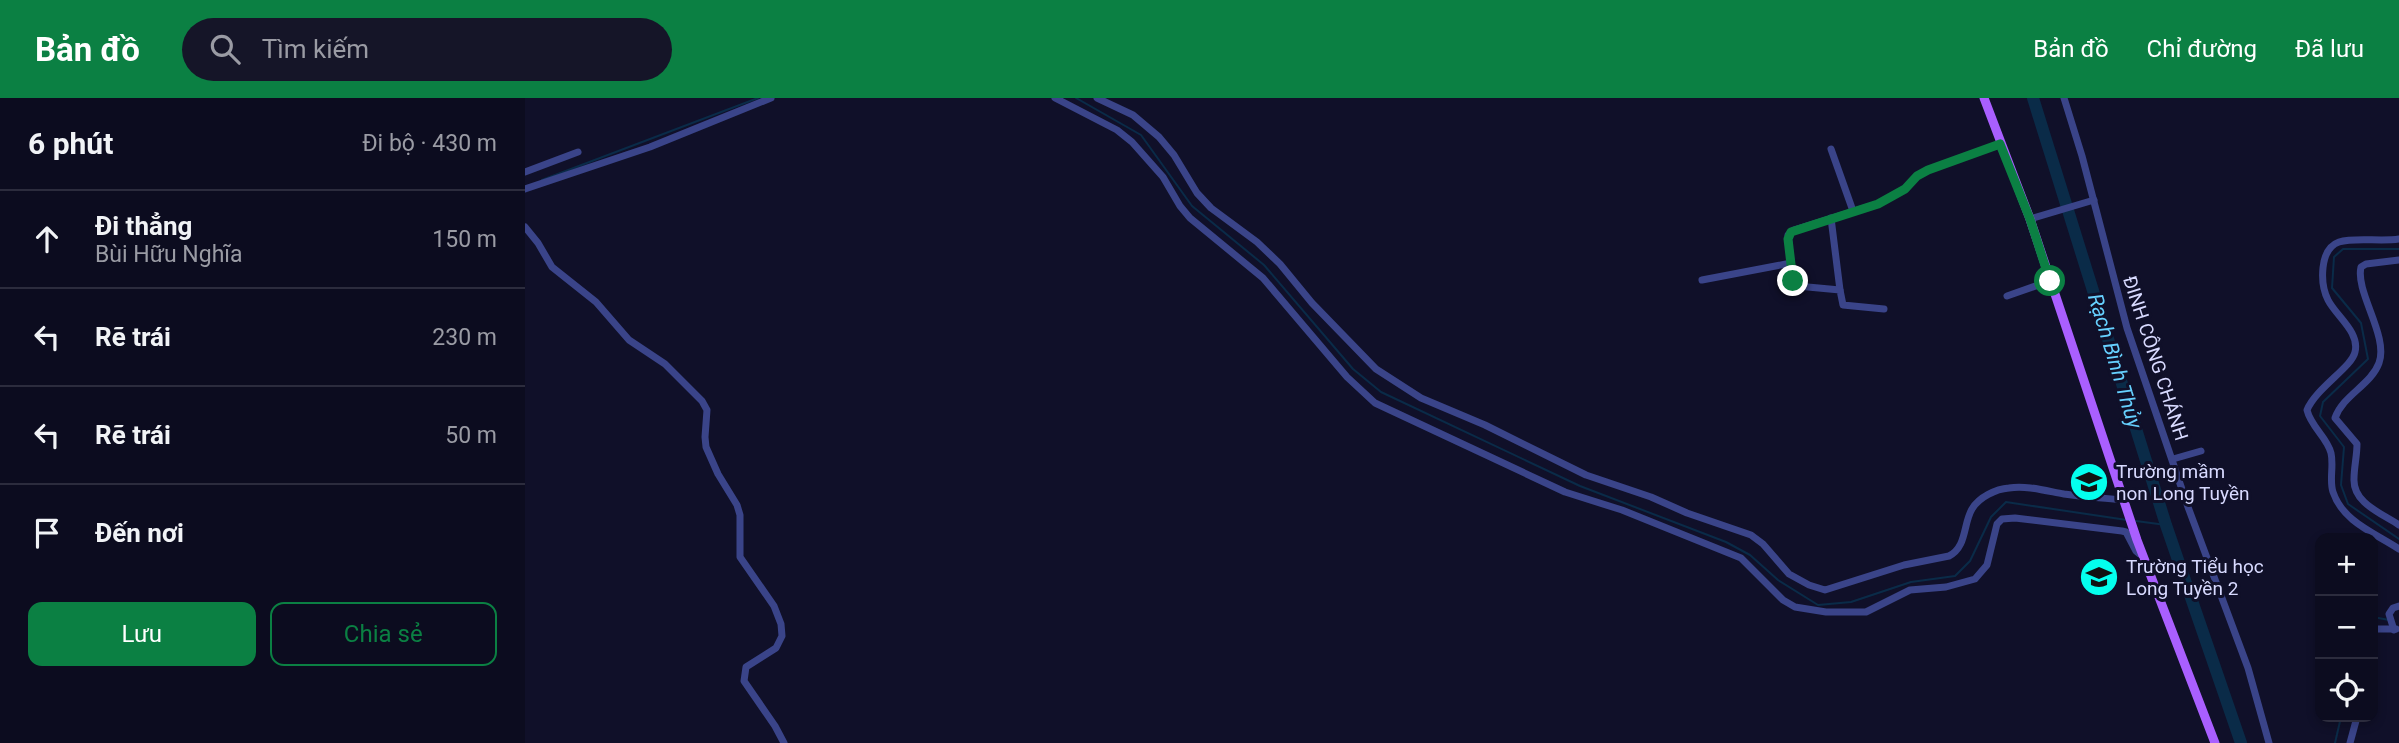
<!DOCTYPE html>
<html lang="vi">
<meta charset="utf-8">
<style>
body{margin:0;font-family:Roboto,sans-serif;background:#151528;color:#f1f3f6}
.controls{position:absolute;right:21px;bottom:21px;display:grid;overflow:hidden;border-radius:14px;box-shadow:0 4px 10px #0003}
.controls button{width:63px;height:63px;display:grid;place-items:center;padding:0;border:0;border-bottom:2px solid #2c2c3d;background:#0c0c1f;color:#f1f3f6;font:35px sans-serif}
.stop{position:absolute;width:21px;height:21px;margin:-16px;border:5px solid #0b8043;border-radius:50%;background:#fff}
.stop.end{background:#0b8043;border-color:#fff;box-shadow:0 2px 7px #0008}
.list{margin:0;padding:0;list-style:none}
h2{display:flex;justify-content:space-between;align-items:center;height:91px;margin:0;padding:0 28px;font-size:30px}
h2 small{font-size:23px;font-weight:400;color:#9a9ba4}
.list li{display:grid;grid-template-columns:46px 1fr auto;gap:21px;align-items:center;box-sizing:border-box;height:98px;padding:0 28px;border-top:2px solid #2c2c3d}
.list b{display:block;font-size:26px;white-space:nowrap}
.list p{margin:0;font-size:23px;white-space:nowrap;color:#9a9ba4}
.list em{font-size:23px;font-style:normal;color:#9a9ba4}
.actions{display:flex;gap:14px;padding:21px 28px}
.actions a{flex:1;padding:16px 0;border:2px solid #0b8043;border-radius:14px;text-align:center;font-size:24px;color:#0b8043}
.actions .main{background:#0b8043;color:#fff}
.icon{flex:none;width:38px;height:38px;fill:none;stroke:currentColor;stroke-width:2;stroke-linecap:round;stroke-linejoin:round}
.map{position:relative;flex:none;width:1874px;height:645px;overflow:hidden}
header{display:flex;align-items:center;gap:42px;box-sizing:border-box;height:98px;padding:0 35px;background:#0b8043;color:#fff}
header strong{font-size:33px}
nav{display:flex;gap:38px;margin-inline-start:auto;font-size:24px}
.search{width:490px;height:63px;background:#151528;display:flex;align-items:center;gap:18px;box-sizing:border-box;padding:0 24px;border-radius:38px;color:#9a9ba4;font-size:26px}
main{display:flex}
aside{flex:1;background:#0c0c1f}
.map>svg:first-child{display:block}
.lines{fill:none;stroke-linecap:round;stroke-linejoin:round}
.stream{stroke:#0a2b48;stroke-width:2}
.river{stroke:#0a2b48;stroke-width:12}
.minor{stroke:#3a4489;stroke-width:7}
.major{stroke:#a95fff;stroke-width:9}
.route{stroke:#0b8043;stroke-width:9}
.labels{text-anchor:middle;stroke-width:6;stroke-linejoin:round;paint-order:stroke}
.street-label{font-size:19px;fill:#d8daff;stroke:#101029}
.poi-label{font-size:19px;fill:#d8daff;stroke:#101029;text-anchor:start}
.water-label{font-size:21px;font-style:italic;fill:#66d1ff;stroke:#101029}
</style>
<header>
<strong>Bản đồ</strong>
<div class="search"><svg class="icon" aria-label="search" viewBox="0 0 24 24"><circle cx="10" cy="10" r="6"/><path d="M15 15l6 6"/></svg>Tìm kiếm</div>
<nav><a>Bản đồ</a><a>Chỉ đường</a><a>Đã lưu</a></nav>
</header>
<main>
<aside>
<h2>6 phút<small>Đi bộ · 430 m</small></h2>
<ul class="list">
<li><svg class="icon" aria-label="ahead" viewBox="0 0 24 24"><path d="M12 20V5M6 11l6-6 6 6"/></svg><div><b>Đi thẳng</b><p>Bùi Hữu Nghĩa</p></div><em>150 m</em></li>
<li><svg class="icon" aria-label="left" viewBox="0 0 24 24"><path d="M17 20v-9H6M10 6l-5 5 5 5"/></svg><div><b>Rẽ trái</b></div><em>230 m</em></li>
<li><svg class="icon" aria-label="left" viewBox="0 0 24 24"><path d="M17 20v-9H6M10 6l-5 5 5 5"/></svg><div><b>Rẽ trái</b></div><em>50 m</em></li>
<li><svg class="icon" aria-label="arrive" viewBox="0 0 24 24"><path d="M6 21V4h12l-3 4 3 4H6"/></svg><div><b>Đến nơi</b></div></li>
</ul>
<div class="actions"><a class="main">Lưu</a><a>Chia sẻ</a></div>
</aside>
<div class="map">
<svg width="1874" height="645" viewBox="0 0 1874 645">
<rect width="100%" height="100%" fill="#101029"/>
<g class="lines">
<g class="stream">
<polyline points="551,0 616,37 667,108 739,167 828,271 856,294 1055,388 1201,444 1225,457 1253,482 1293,507 1326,504 1386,484 1430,478 1445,463 1466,419 1481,404 1602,422"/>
<polyline points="17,82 233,0"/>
<polyline points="1874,151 1818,151 1809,159 1807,190 1836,225 1843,261 1798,304 1795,318 1819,349 1816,387 1823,406 1874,441"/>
<polyline points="1611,423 1641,427"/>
<polyline points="1848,519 1864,522"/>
<polyline points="1810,645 1816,619"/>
</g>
<polyline class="river" points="1508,0 1641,427 1716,645"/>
<g class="minor">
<polyline points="530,0 592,32 607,44 638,79 655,108 665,120 738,180 822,279 850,305 1040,394 1097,412 1216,460 1258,502 1270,509 1301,514 1341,514 1385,492 1421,489 1450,481 1462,467 1472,426 1477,421 1490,420 1597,433 1601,434 1611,453 1617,458"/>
<path d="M572 0 608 17 634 39 649 57 672 95 686 110 732 144 755 166 787 205 851 271 896 300 960 327 1061 377 1126 399 1162 415 1226 437 1238 446 1264 476 1284 487 1300 492 1379 467 1424 458C1442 449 1438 426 1447 411 1454 399 1471 391 1484 390 1501 387 1522 393 1539 396 1559 399 1578 400 1599 402"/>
<polyline points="1539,0 1557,58 1602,230 1663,409 1723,570 1744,645"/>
<polyline points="1306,51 1328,113"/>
<polyline points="0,74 53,54"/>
<polyline points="0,91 125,49 246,0"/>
<polyline points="1306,120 1315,192"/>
<polyline points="1505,121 1569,102"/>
<polyline points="0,129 13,145 27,169 71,204 104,242 140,266 177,303 182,312 180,339 181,349 193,376 212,407 215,417 215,459 249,508 256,526 257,538 251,550 221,569 219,583 250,628 259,645"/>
<path d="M1874 141C1856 144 1830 139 1814 144 1794 151 1795 186 1803 202 1811 218 1835 234 1830 254 1827 269 1791 290 1782 312 1786 329 1802 339 1806 355 1809 368 1804 382 1808 394 1818 424 1850 435 1874 451"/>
<path d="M1874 162 1841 166 1836 169C1830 194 1864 238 1854 265 1846 287 1818 297 1810 320L1832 346C1832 358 1829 369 1829 381 1828 405 1856 415 1874 427"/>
<polyline points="1177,182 1266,165"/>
<polyline points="1482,198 1525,183"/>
<polyline points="1359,211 1318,207 1315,192 1272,188 1268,183 1263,137 1269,132 1355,105 1380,91 1392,78 1403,72 1475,46"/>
<polyline points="1648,361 1676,353"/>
<polyline points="1848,531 1871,531"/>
<polyline points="1869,532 1864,516 1868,510 1874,508"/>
<polyline points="1825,645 1832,619"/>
</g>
<polyline class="major" points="1459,0 1505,121 1612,442 1690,645"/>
</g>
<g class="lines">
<polyline class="route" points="1268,183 1263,141 1266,134 1353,106 1380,91 1392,78 1403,72 1475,46 1505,121 1525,183"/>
</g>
<defs>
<g id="school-disc" transform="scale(2.0125)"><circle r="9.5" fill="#04ffee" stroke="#101029"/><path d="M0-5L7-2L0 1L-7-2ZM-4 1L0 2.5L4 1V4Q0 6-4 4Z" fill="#111"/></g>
</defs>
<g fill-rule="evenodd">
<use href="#school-disc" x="1564" y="384"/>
<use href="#school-disc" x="1574" y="479"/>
</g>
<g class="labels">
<g class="street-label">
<text transform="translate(1631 260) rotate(72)" y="7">ĐINH CÔNG CHÁNH</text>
</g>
<g class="poi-label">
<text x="1591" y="380">Trường mầm<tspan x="1591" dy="22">non Long Tuyền</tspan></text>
<text x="1601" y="475">Trường Tiểu học<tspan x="1601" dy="22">Long Tuyền 2</tspan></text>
</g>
<g class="water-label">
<text transform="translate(1590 263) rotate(73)" y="7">Rạch Bình Thủy</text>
</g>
</g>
</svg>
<div class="controls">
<button>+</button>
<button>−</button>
<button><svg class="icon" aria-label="locate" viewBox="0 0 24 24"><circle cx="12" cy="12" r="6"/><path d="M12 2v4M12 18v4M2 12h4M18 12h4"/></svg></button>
</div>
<div class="stop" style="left:1525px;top:183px"></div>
<div class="stop end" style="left:1268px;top:183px"></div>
</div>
</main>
